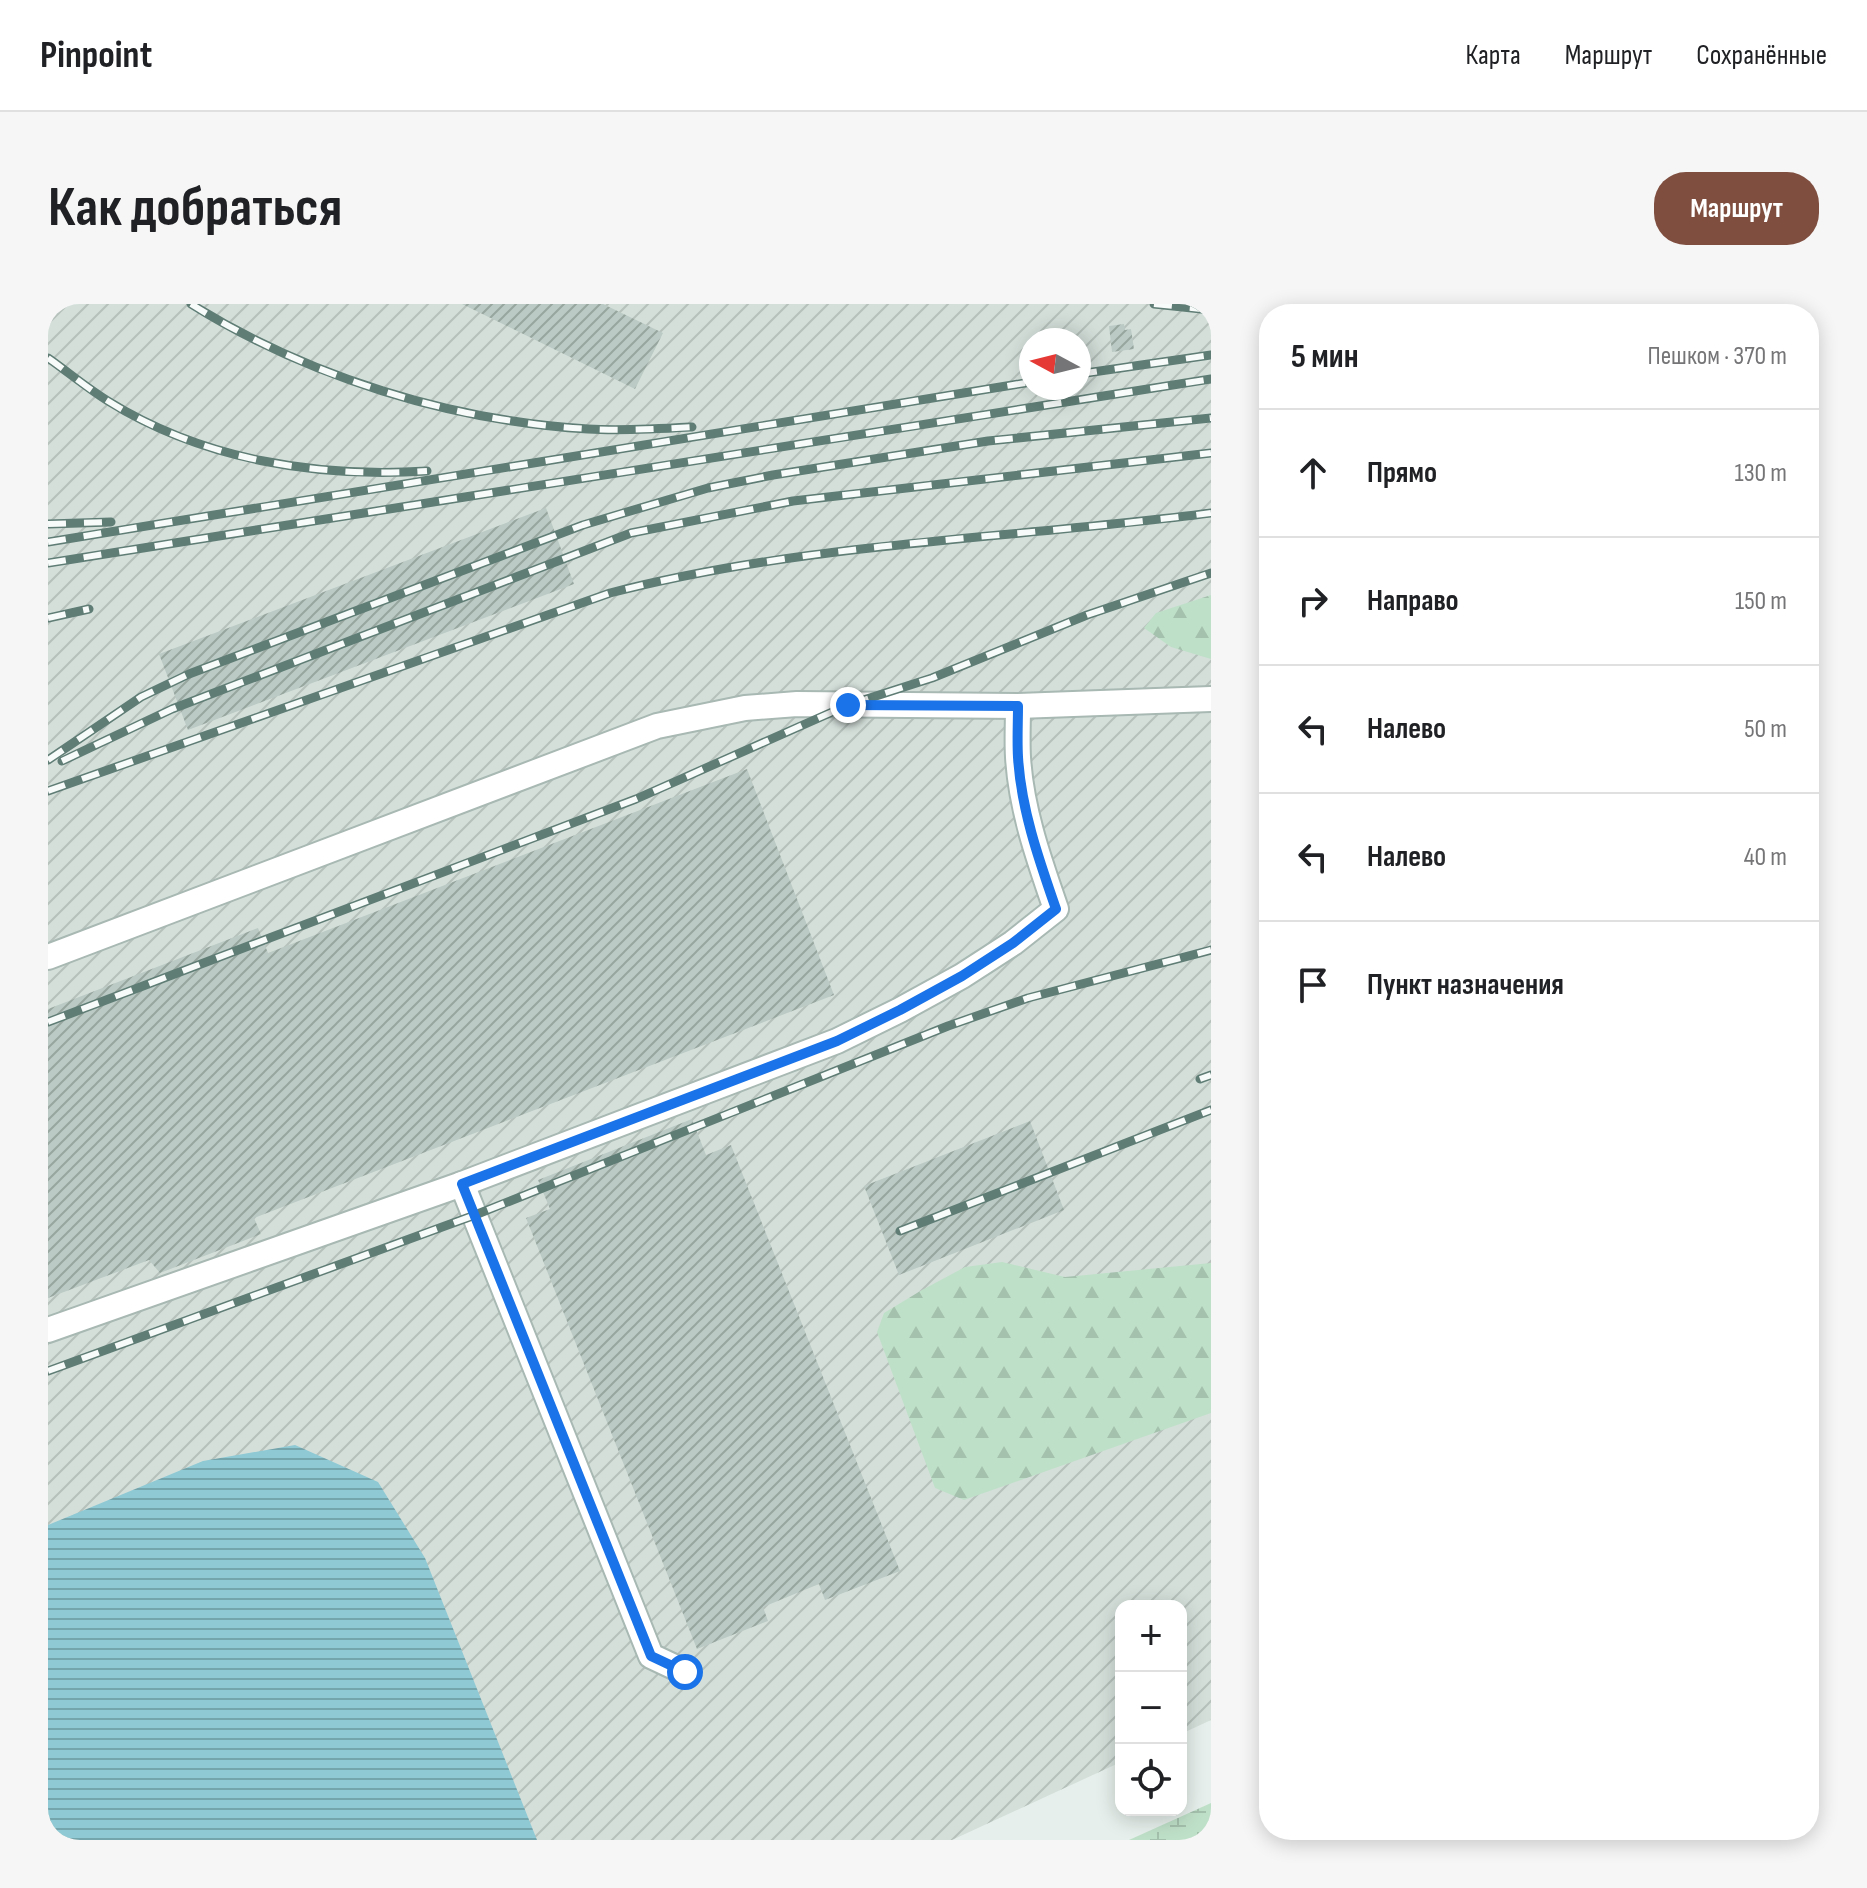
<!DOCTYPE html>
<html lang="ru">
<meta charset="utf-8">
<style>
body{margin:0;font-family:"Sofia Sans Condensed",sans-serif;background:#f6f6f6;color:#202124}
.controls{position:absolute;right:24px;bottom:24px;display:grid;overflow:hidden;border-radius:16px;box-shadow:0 4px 20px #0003}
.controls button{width:72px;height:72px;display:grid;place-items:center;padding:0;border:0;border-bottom:2px solid #e0e0e0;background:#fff;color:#202124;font:40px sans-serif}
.compass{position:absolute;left:971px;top:24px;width:72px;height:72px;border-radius:50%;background:#fff;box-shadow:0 4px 20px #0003;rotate:277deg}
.stop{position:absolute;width:24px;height:24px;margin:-18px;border:6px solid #1a73e8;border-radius:50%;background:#fff}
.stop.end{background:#1a73e8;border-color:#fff;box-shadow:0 2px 8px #0008}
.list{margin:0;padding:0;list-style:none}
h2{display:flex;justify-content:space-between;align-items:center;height:104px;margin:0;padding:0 32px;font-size:34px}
h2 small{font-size:26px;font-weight:400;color:#757577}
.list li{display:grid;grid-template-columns:52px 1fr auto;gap:24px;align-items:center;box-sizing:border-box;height:128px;padding:0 32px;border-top:2px solid #e0e0e0}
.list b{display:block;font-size:30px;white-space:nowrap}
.list em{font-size:26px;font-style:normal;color:#757577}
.icon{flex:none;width:44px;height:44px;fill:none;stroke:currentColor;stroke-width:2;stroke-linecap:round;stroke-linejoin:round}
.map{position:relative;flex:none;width:1163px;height:1536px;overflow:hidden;border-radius:32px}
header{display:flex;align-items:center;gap:48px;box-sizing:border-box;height:112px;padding:0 40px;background:#fff;border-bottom:2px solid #e0e0e0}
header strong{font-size:38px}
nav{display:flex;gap:44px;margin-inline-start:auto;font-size:28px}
.intro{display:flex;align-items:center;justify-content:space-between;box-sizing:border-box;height:192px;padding:0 48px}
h1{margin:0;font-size:56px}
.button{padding:20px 36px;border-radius:32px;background:#7f4e3f;color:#fff;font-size:28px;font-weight:700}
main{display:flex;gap:48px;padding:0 48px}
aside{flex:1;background:#fff;border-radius:32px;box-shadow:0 4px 20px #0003}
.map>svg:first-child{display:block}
.industrial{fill:url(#industrial-furrows);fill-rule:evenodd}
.forest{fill:url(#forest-firs)}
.wetland{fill:url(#wetland-marsh)}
.water{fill:url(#water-rules)}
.building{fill:url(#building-hatch)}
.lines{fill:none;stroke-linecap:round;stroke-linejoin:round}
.minor-casing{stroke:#a8b8b2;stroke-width:28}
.minor{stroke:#fff;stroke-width:24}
.rail-casing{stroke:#5f7d75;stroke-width:9}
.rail{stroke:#f7fbf9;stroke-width:6;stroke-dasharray:18;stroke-linecap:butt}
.route{stroke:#1a73e8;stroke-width:10}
</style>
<header>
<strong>Pinpoint</strong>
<nav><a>Карта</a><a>Маршрут</a><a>Сохранённые</a></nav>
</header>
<div class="intro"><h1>Как добраться</h1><a class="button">Маршрут</a></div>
<main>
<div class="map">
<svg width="1163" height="1536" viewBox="0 0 1163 1536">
<defs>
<pattern id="industrial-furrows" width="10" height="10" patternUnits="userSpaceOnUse" patternTransform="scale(2)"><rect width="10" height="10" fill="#d4dfda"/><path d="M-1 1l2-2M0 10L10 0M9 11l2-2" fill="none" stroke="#b6c1bc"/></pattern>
<pattern id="forest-firs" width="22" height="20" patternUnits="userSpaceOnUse" patternTransform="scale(2)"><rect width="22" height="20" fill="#bfe0c8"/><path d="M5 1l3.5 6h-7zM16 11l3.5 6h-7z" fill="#a4c1ad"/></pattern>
<pattern id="wetland-marsh" width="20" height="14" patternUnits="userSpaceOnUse" patternTransform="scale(2)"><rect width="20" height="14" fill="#bfe0c8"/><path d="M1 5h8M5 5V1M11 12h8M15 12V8" fill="none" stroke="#a4c1ad"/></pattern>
<pattern id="water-rules" width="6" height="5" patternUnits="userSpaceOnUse" patternTransform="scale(2)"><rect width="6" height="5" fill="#8ec9d4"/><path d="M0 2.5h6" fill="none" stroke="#74a5ad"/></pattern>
<pattern id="building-hatch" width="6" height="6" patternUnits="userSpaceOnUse" patternTransform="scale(2)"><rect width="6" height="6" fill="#bbcac4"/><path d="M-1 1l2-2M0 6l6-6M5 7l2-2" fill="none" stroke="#98a6a0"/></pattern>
</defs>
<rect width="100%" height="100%" fill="#e6efeb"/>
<path class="industrial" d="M0 0H1163V1416L1133 1430V1302H1073V1458L904 1536H0ZM983 36H1031V84H983Z"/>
<g class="forest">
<polygon points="1163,291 1163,355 1123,343 1096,324 1108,309"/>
<polygon points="954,958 1017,973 1163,959 1163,1109 916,1196 887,1184 829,1028 836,1009 874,986 917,963"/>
</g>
<polygon class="wetland" points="1163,1499 1163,1536 1081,1536"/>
<polygon class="water" points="247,1141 330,1178 377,1254 489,1536 0,1536 0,1221 155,1157"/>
<g class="building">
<polygon points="414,0 555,0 615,29 587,85"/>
<polygon points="1076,20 1077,26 1083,25 1086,45 1064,48 1061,22"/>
<polygon points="498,204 526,280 140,426 111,350"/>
<polygon points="699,465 786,691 206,914 213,930 112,969 101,956 0,994 0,705 210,624 220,649"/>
<polygon points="644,815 658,851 683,841 852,1267 777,1296 771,1280 715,1303 720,1317 649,1345 478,914 502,905 490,876"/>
<polygon points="982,817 1016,906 851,971 816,882"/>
</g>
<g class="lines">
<g class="minor-casing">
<g id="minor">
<polyline points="0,653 609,422 697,404 749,400 970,402 1163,395"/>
<polyline points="0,1026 414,880"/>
<path d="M637 1368 603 1352 414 880 789 737 852 706 914 672 965 639 1008 605C991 556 973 505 970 453 969 436 970 419 970 402"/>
</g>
</g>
<use href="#minor" class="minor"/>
<g class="rail-casing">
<g id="rail">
<path d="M143 0C260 73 404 117 540 125 575 127 609 125 644 123"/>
<polyline points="1106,0 1163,6"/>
<path d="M0 54C20 68 39 84 60 97 155 156 269 174 379 167"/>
<polyline points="1031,70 1163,51"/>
<polyline points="0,220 63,218"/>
<polyline points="0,238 983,78"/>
<polyline points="0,259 1163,75"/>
<polyline points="0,314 41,305"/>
<polyline points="0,456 93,393 141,370 535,221 660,184 725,171 940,137 1163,114"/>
<polyline points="14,457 124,405 583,229 745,197 1163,149"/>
<path d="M0 487 562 289C760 238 962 235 1163 209"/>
<polyline points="0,718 588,495 800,401 884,374 1039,311 1163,269"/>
<polyline points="1152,775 1163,771"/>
<polyline points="852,927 1163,806"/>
<polyline points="0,1067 427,911 900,722 980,694 1163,646"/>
</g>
</g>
<use href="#rail" class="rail"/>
</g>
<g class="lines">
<path class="route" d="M637 1368 603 1352 414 880 789 737 852 706 914 672 965 639 1008 605C991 556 973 505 970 453 969 436 970 419 970 402L800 401"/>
</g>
</svg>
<div class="controls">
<button>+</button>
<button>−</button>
<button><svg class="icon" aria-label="locate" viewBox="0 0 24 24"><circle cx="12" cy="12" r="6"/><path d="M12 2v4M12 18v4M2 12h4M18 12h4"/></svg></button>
</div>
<svg class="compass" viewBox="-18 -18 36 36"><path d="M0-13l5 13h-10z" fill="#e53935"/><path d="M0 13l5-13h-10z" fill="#757577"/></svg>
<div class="stop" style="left:637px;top:1368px"></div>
<div class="stop end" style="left:800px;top:401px"></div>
</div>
<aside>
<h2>5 мин<small>Пешком · 370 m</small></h2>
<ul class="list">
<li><svg class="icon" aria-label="ahead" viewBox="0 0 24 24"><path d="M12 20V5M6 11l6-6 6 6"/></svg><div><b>Прямо</b></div><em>130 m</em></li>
<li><svg class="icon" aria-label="right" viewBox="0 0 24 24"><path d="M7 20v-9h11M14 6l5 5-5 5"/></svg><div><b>Направо</b></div><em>150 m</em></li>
<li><svg class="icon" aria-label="left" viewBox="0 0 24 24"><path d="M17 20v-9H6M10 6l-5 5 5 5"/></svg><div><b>Налево</b></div><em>50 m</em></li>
<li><svg class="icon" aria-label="left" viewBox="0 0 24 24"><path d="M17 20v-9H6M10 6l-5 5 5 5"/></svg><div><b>Налево</b></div><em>40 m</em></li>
<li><svg class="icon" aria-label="arrive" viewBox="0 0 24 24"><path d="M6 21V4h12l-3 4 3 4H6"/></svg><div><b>Пункт назначения</b></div></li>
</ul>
</aside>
</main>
